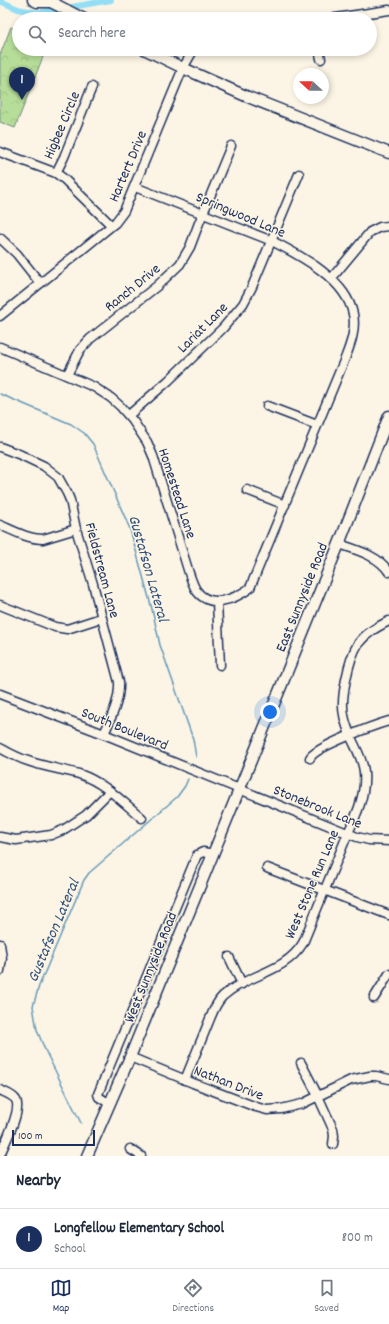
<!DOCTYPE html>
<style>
body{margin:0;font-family:Dekko,sans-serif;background:#f2f2f3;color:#1f2937}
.compass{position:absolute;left:293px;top:68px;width:36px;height:36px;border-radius:50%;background:#fff;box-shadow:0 2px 6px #0003;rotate:292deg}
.scale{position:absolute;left:12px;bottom:10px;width:83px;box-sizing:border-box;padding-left:4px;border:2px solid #1b2f5e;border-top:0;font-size:11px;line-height:14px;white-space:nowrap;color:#1b2f5e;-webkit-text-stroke:3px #fcf5e5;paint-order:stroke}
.you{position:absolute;left:270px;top:712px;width:14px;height:14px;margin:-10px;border:3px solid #fff;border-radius:50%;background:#1a73e8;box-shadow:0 0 0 6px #1a73e833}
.badge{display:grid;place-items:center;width:26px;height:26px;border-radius:50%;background:#1b2f5e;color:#fff;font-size:13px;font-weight:700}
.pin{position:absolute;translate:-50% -33px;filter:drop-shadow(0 1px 2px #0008)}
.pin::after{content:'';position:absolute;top:21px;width:14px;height:12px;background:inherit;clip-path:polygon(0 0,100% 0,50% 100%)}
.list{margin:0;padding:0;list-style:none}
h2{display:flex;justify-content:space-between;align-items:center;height:52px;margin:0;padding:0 16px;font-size:17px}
h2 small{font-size:13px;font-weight:400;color:#747a83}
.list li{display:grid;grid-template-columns:26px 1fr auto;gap:12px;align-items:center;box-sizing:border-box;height:60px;padding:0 16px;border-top:1px solid #e0e1e3}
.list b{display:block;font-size:15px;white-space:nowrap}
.list p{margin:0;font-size:13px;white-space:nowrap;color:#747a83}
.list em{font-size:13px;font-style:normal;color:#747a83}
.icon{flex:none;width:22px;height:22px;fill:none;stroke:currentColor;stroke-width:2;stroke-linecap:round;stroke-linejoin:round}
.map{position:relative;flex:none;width:389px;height:1156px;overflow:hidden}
.search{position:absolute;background:#fff;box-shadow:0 2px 6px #0003;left:12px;right:12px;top:12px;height:44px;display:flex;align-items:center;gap:10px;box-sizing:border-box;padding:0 14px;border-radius:22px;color:#747a83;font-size:15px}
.sheet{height:112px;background:#fff}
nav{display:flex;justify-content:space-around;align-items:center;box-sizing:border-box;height:56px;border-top:1px solid #e0e1e3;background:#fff;font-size:11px;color:#747a83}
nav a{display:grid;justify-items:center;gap:2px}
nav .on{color:#1b2f5e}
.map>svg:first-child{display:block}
.park{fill:url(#park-crowns);stroke:#69867c}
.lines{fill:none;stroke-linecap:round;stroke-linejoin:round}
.stream{stroke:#6498b9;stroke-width:1.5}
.canal{stroke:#94def5;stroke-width:6}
.minor-casing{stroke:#1b2f5e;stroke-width:11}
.major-casing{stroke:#1b2f5e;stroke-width:13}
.minor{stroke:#fcf5e5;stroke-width:8}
.major{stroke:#fcf5e5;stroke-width:10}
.labels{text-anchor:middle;stroke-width:3;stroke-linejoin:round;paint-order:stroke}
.street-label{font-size:15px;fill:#1b2f5e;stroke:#fcf5e5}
.water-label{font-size:16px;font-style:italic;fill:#33527c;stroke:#fcf5e5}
</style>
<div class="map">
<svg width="389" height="1156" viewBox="0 0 389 1156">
<defs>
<pattern id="park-crowns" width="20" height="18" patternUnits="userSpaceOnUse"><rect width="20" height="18" fill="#b7de99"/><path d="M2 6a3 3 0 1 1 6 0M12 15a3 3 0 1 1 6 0" fill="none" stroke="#9dbf86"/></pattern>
</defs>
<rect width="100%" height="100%" fill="#fcf5e5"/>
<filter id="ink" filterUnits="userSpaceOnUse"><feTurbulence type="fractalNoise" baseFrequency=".025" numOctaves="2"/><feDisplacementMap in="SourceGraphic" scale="8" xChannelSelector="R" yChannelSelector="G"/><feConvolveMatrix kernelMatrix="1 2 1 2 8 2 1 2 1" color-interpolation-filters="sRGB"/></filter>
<g filter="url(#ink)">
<polygon class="park" points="11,27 19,31 19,49 46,49 15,128 0,122 0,55"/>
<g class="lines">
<g class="stream">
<polyline points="0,394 71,424 84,433 93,444 130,529 152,609 160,645 193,739 196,757"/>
<polyline points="81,1123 45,1050 37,1030 33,1006 39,986 84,880 89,873 177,797 185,786 188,779"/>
</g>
<polyline class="canal" points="0,1 18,9 38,13 111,0"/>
<g class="minor-casing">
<g id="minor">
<polyline points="329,19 389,10"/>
<polyline points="319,49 321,59"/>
<polyline points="0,152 56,173 64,179 111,225"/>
<polyline points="56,173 64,157 92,87"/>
<polyline points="0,238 17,254 40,283"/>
<polyline points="331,279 370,232 380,227 389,226"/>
<polyline points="0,316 115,223 124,211 183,68 194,49"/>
<path d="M0 347 94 387 111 398 120 406 133 421 147 442 153 456 189 573C191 579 193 585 196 590 210 610 235 599 250 588L346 356C351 343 356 329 353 314 346 279 301 256 272 241L135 187"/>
<polyline points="67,375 80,350 90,339 157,286 180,264 190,247 199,223 231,146"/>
<polyline points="267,406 317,425"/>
<polyline points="129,415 168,381 223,328 243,304 252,287 299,174"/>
<path d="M0 447 21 455 44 466 58 477 67 493 70 500 76 529 93 584 119 682C120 700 111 718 104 734"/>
<polyline points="247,490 285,505"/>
<path d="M0 525C14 531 28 539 43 539L76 529"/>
<path d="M339 544C357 550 379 556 389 572"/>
<polyline points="217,602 220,665"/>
<polyline points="0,605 55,627 67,629 101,618"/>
<polyline points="0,694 104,734 357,837 369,840 389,841"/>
<path d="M0 748C9 753 18 758 28 761 44 767 62 769 79 774 103 782 122 801 142 818"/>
<path d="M310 758C315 747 375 725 389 721"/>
<polyline points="0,837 16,840 51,835 63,830 86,815 110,791"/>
<polyline points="267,868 389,915"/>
<polyline points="0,944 2,958 0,971"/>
<polyline points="229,957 242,984"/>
<polyline points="374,998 389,974"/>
<polyline points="130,1057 193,1083 256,1107 267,1110 281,1109 302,1104 351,1080 370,1076 376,1076 389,1079"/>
<polyline points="301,1063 318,1096 333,1129 334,1136 333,1144"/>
<path d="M185 1080C192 1062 200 1044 207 1026 211 1017 215 1003 223 996 247 974 285 973 303 943L348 833C357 814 366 794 364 772 363 759 355 747 350 735 348 729 345 722 344 715 340 699 349 658 358 644 366 633 377 627 389 621"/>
<path d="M0 1090C6 1093 13 1095 16 1100 22 1111 4 1144 0 1155"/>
<polyline points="110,1104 99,1097 98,1094 197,855 203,852 213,854"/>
<polyline points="130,1149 141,1156"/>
</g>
</g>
<g class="major-casing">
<g id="major">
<polyline points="33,0 37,2 49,2"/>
<polyline points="47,0 84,19"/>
<polyline points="144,49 183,68 248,97 389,153"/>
<polyline points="87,1156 130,1057 213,854 339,544 389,416"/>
</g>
</g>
<use href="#minor" class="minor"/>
<use href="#major" class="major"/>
</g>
</g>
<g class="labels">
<g class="street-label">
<text transform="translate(61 125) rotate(-67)" y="5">Higbee Circle</text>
<text transform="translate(127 166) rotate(-67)" y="5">Hartert Drive</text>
<text transform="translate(241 214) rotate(23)" y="5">Springwood Lane</text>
<text transform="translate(132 287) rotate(-39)" y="5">Ranch Drive</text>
<text transform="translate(202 327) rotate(-45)" y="5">Lariat Lane</text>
<text transform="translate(178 493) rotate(72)" y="5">Homestead Lane</text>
<text transform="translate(103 570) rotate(75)" y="5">Fieldstream Lane</text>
<text transform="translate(301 597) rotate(-68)" y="5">East Sunnyside Road</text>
<text transform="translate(125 728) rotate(22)" y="5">South Boulevard</text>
<text transform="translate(318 806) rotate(22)" y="5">Stonebrook Lane</text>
<text transform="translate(311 884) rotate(-67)" y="5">West Stone Run Lane</text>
<text transform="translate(150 967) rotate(-68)" y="5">West Sunnyside Road</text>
<text transform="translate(229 1082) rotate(21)" y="5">Nathan Drive</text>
</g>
<g class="water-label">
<text transform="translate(150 568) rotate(74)" y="6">Gustafson Lateral</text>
<text transform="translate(52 930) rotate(-67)" y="6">Gustafson Lateral</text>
</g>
</g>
</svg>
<svg class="compass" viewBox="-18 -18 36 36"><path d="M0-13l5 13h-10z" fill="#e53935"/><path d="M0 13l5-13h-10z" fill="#747a83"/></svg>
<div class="scale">100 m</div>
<div class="you"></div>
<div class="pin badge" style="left:22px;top:100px">1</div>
<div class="search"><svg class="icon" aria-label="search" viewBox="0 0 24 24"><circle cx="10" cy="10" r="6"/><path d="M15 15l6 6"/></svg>Search here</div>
</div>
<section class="sheet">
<h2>Nearby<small></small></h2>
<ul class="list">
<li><span class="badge">1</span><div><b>Longfellow Elementary School</b><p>School</p></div><em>800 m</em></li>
</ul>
</section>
<nav>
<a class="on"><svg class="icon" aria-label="map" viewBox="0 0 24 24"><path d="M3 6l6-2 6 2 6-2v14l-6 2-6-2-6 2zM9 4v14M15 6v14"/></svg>Map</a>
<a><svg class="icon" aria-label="directions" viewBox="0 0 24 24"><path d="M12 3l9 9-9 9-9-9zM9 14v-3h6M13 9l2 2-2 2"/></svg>Directions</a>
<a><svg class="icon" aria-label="saved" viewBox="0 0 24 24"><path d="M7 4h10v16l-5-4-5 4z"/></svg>Saved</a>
</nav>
